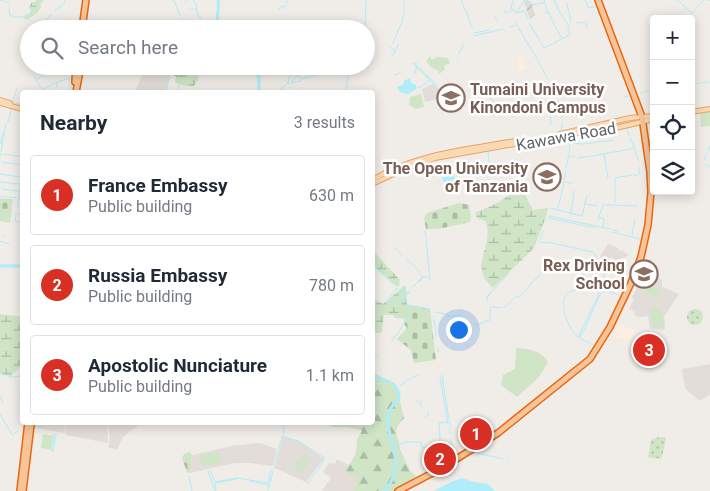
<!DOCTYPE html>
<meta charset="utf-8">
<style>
body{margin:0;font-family:Roboto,sans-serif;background:#f6f6f7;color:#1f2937}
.controls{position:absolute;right:15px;top:15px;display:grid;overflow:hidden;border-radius:5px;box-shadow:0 2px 12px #0003}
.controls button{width:45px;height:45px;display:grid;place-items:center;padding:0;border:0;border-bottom:1px solid #e0e1e3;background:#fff;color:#1f2937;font:25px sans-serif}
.you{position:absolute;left:458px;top:329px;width:18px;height:18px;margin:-12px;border:4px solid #fff;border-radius:50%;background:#1a73e8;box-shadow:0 0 0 8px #1a73e833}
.badge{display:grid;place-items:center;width:32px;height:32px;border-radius:50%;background:#d93025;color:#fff;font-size:16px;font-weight:700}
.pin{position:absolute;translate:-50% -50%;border:2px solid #fff;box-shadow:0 1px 5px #0006}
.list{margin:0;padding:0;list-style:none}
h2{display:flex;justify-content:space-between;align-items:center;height:65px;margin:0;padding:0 20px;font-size:21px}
h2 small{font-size:16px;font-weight:400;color:#747a83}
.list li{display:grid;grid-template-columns:32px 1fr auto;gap:15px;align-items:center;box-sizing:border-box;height:80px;margin:0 10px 10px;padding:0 10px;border:1px solid #e0e1e3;border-radius:5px}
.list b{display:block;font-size:19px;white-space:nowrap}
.list p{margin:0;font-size:16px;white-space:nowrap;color:#747a83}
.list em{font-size:16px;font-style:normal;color:#747a83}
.icon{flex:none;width:28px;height:28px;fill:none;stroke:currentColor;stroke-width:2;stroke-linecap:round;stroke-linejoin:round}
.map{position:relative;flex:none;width:710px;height:491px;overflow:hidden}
.search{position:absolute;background:#fff;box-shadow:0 2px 12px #0003;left:20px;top:20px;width:355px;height:55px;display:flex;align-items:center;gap:12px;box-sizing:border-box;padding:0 18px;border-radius:28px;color:#747a83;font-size:19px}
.panel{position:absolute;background:#fff;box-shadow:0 2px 12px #0003;left:20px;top:90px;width:355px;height:335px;border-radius:5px}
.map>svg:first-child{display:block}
.commercial{fill:#fceee0}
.industrial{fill:url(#industrial-furrows)}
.education{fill:#e3ddd9}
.grass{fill:url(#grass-dots)}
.forest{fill:url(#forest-firs)}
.wetland{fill:url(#wetland-marsh)}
.cemetery{fill:url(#cemetery-stones)}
.park{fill:#cfe5c6}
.water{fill:#aeedf9}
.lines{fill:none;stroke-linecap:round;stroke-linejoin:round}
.stream{stroke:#aeedf9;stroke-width:1}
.river{stroke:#aeedf9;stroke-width:3}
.primary-casing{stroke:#e8a168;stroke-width:6}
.highway-casing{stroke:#e76810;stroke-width:8}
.primary{stroke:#fadab3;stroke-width:4}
.highway{stroke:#f6c498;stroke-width:5}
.labels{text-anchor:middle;stroke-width:5;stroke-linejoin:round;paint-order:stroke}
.education-label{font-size:16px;font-weight:bold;fill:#785e54;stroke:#fff;text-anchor:end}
.street-label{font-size:16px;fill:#5f6466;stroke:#fff}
</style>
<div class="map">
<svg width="710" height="491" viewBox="0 0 710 491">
<defs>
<pattern id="industrial-furrows" width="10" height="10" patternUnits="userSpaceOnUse" patternTransform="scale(1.25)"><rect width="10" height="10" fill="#dfdbd9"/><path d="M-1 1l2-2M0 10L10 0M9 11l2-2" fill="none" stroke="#b8b5b4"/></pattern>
<pattern id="grass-dots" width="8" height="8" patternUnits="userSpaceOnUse" patternTransform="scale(1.25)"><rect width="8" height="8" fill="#cfe5c6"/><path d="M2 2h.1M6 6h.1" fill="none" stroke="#abbda5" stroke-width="1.8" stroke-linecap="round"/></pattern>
<pattern id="forest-firs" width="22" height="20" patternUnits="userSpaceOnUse" patternTransform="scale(1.25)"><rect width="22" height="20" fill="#cfe5c6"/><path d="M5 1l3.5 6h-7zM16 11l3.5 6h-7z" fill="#abbda5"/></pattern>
<pattern id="wetland-marsh" width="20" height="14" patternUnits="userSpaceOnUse" patternTransform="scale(1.25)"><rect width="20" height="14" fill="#cfe5c6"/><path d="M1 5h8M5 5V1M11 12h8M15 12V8" fill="none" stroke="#abbda5"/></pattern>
<pattern id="cemetery-stones" width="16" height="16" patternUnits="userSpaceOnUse" patternTransform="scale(1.25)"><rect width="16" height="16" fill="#cfe5c6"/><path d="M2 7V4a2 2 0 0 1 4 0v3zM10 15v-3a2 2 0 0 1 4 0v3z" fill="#abbda5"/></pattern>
</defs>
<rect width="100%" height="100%" fill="#f0ece8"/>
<g class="commercial">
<polygon points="522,56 526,69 518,72 517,58"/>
<polygon points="620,324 635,331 630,341 613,337"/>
</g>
<polygon class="industrial" points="528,0 531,2 535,15 530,19 524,2"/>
<g class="education">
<polygon points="144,66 171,66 170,78 165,92 135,92 143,73"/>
<polygon points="430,85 433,84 437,87 445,95 444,98 425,102 422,89"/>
<polygon points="540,169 555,171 553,180 540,179"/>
<polygon points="608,244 618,248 620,251 623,250 624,253 627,253 628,256 614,261 612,257 603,262 600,257"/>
<polygon points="651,278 662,279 662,287 679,294 664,317 665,330 650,329 648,316 640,317 634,315 635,312 629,309 634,299 632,297 641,281"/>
<polygon points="710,364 710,394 700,401 685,388 682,369"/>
<polygon points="33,423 64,423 65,433 35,428 33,425"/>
<polygon points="65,423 107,423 108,443 66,435"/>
<polygon points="108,423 108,422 141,423 123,437 117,450 108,447 110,438"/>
<polygon points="283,436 299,441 324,459 306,482 275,468"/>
<polygon points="259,443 277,449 273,466 250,463 235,463 190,473 192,455 232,446"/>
<polygon points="337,459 349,465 345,473 359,479 353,491 322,491 331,478 323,472 329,463 335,464"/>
</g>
<g class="grass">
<circle cx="695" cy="317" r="8"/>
<polygon points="659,437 665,437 666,439 662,457 660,459 648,457 651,440"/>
</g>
<path class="forest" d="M373 383 396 384 404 418C390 433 399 433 400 449L410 471 419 479 396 491H353L359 479 345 473 356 453 357 439 362 431C350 424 335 431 323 423L372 422Z"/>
<g class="wetland">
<polygon points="36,0 44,0 40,5 41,7 37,13 27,20 22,17 28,15 31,11 29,8 32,2 36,2"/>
<path d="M178 66H198V80L194 86C189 86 179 86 175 82Z"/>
<path d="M509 195H525L533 210 548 208 546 217 534 248 493 288C490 285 484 279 483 275 477 258 494 238 485 221L477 218 475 213C487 207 499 204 509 195Z"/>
<polygon points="373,251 400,280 399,286 396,286 373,265"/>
<polygon points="404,286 406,287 408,319 396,318 393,315 384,315 382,331 380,333 373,333 372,298 383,304"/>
<polygon points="0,314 22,317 22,365 11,376 0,373"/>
<polygon points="373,373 396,384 373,383"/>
</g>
<g class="cemetery">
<polygon points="175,66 192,66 193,68 189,71 181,73 180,76 174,76"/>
<polygon points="0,198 13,199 10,223 0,221"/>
<polygon points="459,203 469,205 471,216 470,222 438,229 426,229 424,218 427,213"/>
<polygon points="408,305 430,309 436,360 414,363 411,350 397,339 407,328 404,324"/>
<polygon points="190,452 192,455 190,473 187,472 182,458 184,454"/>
</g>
<g class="park">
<polygon points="430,56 432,60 437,57 448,58 450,63 444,66 445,69 438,75 439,71 432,68 426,61"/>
<polygon points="421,94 424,107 415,109 409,105 410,97"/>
<polygon points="710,111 710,126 701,127 700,113"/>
<polygon points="650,284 661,292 656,299 645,290"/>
<polygon points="660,307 664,328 653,328 650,308"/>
<path d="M516 348C530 349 540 350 548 362L539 377 517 397 501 385 503 375 515 369Z"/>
<polygon points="43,434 53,436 51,450 41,448"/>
<polygon points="218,452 221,463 202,467 199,456"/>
<polygon points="306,455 309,458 309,463 300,473 295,469 295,461 301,459 301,456"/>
</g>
<g class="water">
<polygon points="410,78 411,83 416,85 416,89 408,94 401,93 397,87 403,85 404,81"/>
<polygon points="454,175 456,184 446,187 442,177"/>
<polygon points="462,478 473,482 488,484 495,491 434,491 451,482"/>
</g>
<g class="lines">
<g class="stream">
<polyline points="0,0 9,3"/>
<polyline points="174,0 180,15"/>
<polyline points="193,0 196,5 198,16 201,17 202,29"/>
<polyline points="286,0 287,3"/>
<polyline points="461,0 465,10"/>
<polyline points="513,0 513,5"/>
<polyline points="524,0 531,5 544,3"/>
<polyline points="544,0 547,11"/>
<polyline points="554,0 556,4"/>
<polyline points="585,0 589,8 598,6"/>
<polyline points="601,0 604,6"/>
<polyline points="677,0 692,13 704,0"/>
<polyline points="709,0 710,1"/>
<polyline points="64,1 65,0"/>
<polyline points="567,2 567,3"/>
<polyline points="185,3 188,0"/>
<polyline points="556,3 558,7"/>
<polyline points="511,4 512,10"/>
<polyline points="567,4 571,22"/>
<polyline points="32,6 38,4 39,0"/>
<polyline points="556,6 569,26"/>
<polyline points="9,9 10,16 12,16"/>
<polyline points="59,9 65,2"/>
<polyline points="191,9 196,9"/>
<polyline points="514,9 516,13 524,11"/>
<polyline points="278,10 283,6 285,7 287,5"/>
<polyline points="466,10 469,19"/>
<polyline points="504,10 505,13 513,11"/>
<polyline points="55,11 60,6"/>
<polyline points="404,11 404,1"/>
<polyline points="525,11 527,18"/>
<polyline points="606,11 607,15"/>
<polyline points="517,12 524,0 528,0"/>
<polyline points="545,13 548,12 562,39"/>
<polyline points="30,14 33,12 31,7"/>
<polyline points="607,16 609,22"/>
<polyline points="13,17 20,17 30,14"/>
<polyline points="495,17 497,20"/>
<polyline points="182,18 183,29"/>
<polyline points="469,20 472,27"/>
<polyline points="46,22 48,19"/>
<polyline points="516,22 516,24"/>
<polyline points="402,23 404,12"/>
<polyline points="529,23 539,39"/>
<polyline points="577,23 586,22 587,28"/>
<polyline points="610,23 612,28"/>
<polyline points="517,25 519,28"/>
<polyline points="193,26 198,27 198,29"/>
<polyline points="135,27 136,29"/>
<polyline points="510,27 514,26"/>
<polyline points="568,27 570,34"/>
<polyline points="212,28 212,29"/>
<polyline points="36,29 51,15"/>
<polyline points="79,29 82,0"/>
<polyline points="269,29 270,28"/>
<polyline points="365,29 366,0"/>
<polyline points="519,29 524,37"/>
<polyline points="474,33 489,30"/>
<polyline points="614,34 616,38"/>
<polyline points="474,36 503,29"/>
<polyline points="524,38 528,44"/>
<polyline points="540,41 540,42"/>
<polyline points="557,41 570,35"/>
<polyline points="393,43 401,24"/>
<polyline points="541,43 544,48"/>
<polyline points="528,44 533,52"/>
<polyline points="618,44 619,47"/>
<polyline points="390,47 395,51 392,57"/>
<polyline points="544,48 557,42"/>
<polyline points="395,51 398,45"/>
<polyline points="621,52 625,65"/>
<polyline points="534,53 537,59"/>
<polyline points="460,54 459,53 464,44"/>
<polyline points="457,58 459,60"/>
<polyline points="24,61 29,46"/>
<polyline points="538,61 540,64"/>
<polyline points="417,62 415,64 416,65 438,86"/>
<polyline points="412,63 436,86"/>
<polyline points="540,65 548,79"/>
<polyline points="305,66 306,77"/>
<polyline points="287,68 291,73"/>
<polyline points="415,74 415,71 417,68"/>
<polyline points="33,75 36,79"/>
<polyline points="395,75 399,73"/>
<polyline points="261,76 262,66"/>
<path d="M302 79C311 76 324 75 329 66"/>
<polyline points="58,82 70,78 69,83"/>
<polyline points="292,82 293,79 299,75"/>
<polyline points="709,82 710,82"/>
<polyline points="38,83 36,80 55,66"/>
<polyline points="288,83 289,77 291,76 290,74 296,69 295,66"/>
<polyline points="702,83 708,82"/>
<polyline points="38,84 45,92"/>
<polyline points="69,84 69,91"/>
<polyline points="552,84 553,86"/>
<polyline points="691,84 695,84"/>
<polyline points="697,84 700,83"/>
<polyline points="417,87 421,87 429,80"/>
<polyline points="283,88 286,91 288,91"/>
<polyline points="555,88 556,90"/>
<polyline points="43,89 57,82 57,87"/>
<polyline points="71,92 73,68"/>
<polyline points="166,92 172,66"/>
<polyline points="177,92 179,85"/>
<polyline points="278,92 286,84 301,81 296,69"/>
<polyline points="346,92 349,66"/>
<polyline points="645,92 653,90"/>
<polyline points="641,93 644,92"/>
<polyline points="15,95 17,88"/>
<polyline points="624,97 628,96"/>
<polyline points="13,102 14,97"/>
<polyline points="15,103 22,105"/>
<polyline points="549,107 550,103 559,101"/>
<polyline points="550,108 551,125"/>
<polyline points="707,111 710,111"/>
<polyline points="562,113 562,118"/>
<polyline points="481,114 490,111 492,116 494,116 494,103 489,94 493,89"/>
<polyline points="8,122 12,107"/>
<polyline points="6,125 7,123"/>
<polyline points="626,126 629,135"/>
<polyline points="5,129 6,126"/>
<polyline points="561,131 562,124"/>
<polyline points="4,137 5,131"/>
<polyline points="630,137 634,147"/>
<polyline points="0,144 4,131"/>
<polyline points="2,145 3,139"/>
<polyline points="488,150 489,162"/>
<polyline points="635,150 638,160"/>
<polyline points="518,151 518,147 520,146"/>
<polyline points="708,151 710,146"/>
<polyline points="1,152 2,146"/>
<polyline points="569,153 570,143 584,144 613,140"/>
<polyline points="4,154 22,157"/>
<polyline points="604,154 635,148"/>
<polyline points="604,154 606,165"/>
<polyline points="0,156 1,154"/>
<polyline points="593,156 603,154"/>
<polyline points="578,158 591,156"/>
<polyline points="704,160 707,153"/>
<polyline points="2,162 21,165"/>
<polyline points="489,163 490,173"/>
<polyline points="491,163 493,163"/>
<polyline points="500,163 502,163"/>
<polyline points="504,163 510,163"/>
<polyline points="495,164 498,164"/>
<polyline points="705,164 710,167"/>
<polyline points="566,167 569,155 575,157"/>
<polyline points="606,167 608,178"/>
<polyline points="639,167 639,174"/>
<polyline points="492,172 498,173"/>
<polyline points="503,172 513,172"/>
<polyline points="0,174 20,177"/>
<polyline points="481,174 490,173"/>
<polyline points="21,176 22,177"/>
<polyline points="634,176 637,175"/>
<polyline points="564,180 566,171"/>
<polyline points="0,182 19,184"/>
<polyline points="493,183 505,184"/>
<polyline points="20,185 20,191 22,191"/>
<polyline points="2,189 18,191"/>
<polyline points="19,191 19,199 22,199"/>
<polyline points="0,196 17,198"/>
<polyline points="18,200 18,206 22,207"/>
<polyline points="615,202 615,178 632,175"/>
<polyline points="586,204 597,206"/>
<polyline points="609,205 637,206"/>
<polyline points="550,208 582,216 587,195"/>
<polyline points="558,208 564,182 572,183"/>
<polyline points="571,213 574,191"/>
<polyline points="16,214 22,214"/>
<polyline points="16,215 15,221 19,222"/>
<polyline points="549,216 610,229"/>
<polyline points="599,217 603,205 608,205"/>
<polyline points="548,218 596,228"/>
<polyline points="599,219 599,217 604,219 603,227"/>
<polyline points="372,228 373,228"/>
<polyline points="613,230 618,231"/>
<polyline points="425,231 426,237"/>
<polyline points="612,232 640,239"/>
<polyline points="632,235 635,219"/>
<polyline points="4,236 5,236"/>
<polyline points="426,239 430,280"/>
<polyline points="540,239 543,231"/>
<polyline points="0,241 9,244"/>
<polyline points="539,242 552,243 593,252 603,267 606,288"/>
<polyline points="394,247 402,255"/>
<polyline points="406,258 420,272"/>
<polyline points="372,266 378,270"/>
<polyline points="379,271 388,279"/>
<polyline points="381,271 385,274"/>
<polyline points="419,273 421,275"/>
<polyline points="423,277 428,277"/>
<polyline points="389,280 393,285"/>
<polyline points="419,282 423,278"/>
<polyline points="417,283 423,276"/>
<polyline points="413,287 416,284"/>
<path d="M584 287H595L601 290 578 337C568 327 558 306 567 293Z"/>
<polyline points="400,289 405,293 409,292"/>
<polyline points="410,292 406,296 407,305 430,309"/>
<polyline points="601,294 605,290 615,294"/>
<polyline points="617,294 622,299"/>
<polyline points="486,298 508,274"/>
<polyline points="388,299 397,288 403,294"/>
<polyline points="386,302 405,300 404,297"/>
<polyline points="487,302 487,298 491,293"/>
<polyline points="491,307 502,308"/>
<polyline points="594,307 600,295"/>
<polyline points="490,308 490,322"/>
<path d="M504 308 515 297H519L545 269C555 264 570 269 581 272L584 274 586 284"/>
<polyline points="435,312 445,314"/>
<polyline points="434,316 434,318"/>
<polyline points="447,316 459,316"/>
<polyline points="460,316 465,320"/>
<polyline points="434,320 435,325"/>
<polyline points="466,320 467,321"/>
<polyline points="485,321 488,321"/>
<polyline points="468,322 470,323"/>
<polyline points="404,324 409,309"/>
<polyline points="475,325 485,322"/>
<polyline points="435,327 436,331"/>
<polyline points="436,332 436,337"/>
<polyline points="583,332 594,308"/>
<polyline points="582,333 579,338 590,343"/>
<polyline points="392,341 403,325"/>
<polyline points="591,344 593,345"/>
<polyline points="438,348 438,352"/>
<polyline points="374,360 378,356"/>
<polyline points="0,374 12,377 22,376"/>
<polyline points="372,375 374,372 373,366"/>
<polyline points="442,375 448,413"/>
<polyline points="440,377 448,424"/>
<polyline points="400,386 407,380 418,375"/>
<polyline points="22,391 19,395 22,395"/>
<polyline points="0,396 3,402"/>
<polyline points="420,400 422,403"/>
<polyline points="417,401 422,407"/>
<polyline points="0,414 5,423"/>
<polyline points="448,414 449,418"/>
<polyline points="425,417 428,415 428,412"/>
<polyline points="449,420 451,427"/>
<polyline points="283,422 284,434"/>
<polyline points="6,424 12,435 18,431"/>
<polyline points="449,429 450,433"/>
<polyline points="451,439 451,442"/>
<polyline points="421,442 422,448 437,444 442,451 452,446 452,443"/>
<polyline points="437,444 440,440 439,423 447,422"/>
<polyline points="394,446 407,442 420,442"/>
<polyline points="52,449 54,434"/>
<polyline points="51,450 53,452 56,434"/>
<polyline points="473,452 503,459"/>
<polyline points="506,460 508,462"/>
<polyline points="274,468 282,436 298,441 325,458 317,471 307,484"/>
<polyline points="210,470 215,482 237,478 268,483 271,470"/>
<polyline points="208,471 215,491"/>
<polyline points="189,476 192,491"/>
<polyline points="251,481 268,485 268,491"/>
<polyline points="269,487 273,471"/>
<polyline points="216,491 215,483 237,479"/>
</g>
<g class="river">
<path d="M211 29 218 22C216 14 220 8 218 0"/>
<polyline points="252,66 259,78 259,92"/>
<polyline points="0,266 22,266"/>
<path d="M372 376C384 379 401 384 399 399 367 424 417 457 384 491"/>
</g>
<g class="primary-casing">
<g id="primary">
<polyline points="0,100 10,103"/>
<polyline points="0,103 22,109"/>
<polyline points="691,112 710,109"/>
<polyline points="560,134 630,118 654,116"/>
<path d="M372 180C417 153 471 149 521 140"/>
<polyline points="372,184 407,168 435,158 583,132 607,130 654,119"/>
</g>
</g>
<g class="highway-casing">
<g id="highway">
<polyline points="82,29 86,0"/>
<polyline points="75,82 76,66"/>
<polyline points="76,92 81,66"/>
<polyline points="20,491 28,422"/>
<polyline points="23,491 31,425"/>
<polyline points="398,491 442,468 498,433 590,359 610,327 631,283 641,257 648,225 651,192 650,172 642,117 598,0"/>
</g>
</g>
<use href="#primary" class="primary"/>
<use href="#highway" class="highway"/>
</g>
<defs>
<g id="university-ring" transform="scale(1.4375)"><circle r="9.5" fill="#fff" stroke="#8d6e63" stroke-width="1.5"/><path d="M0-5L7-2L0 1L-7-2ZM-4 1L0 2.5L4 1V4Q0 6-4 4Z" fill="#8d6e63"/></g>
</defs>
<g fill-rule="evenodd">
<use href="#university-ring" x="451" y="98"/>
<use href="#university-ring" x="547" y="177"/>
<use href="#university-ring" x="644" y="274"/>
</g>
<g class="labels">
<g class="education-label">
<text x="470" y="95" text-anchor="start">Tumaini University<tspan x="470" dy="18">Kinondoni Campus</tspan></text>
<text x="528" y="174">The Open University<tspan x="528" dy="18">of Tanzania</tspan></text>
<text x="625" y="271">Rex Driving<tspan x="625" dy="18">School</tspan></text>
</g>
<g class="street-label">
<text transform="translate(566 136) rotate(-10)" y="6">Kawawa Road</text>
</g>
</g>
</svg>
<div class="controls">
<button>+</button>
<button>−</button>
<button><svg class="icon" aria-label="locate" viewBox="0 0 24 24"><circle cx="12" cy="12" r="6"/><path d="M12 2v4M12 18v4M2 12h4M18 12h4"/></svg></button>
<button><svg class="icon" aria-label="layers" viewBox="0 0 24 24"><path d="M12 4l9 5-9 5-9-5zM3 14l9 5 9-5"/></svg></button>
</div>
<div class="you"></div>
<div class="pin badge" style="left:476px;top:434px">1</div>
<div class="pin badge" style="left:440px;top:459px">2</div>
<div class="pin badge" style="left:649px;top:350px">3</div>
<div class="search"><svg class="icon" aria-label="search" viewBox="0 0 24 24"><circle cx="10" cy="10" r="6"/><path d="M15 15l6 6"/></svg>Search here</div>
<section class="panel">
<h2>Nearby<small>3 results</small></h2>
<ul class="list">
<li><span class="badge">1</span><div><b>France Embassy</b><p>Public building</p></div><em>630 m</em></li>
<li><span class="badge">2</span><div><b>Russia Embassy</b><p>Public building</p></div><em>780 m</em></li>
<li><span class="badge">3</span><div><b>Apostolic Nunciature</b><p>Public building</p></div><em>1.1 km</em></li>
</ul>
</section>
</div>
